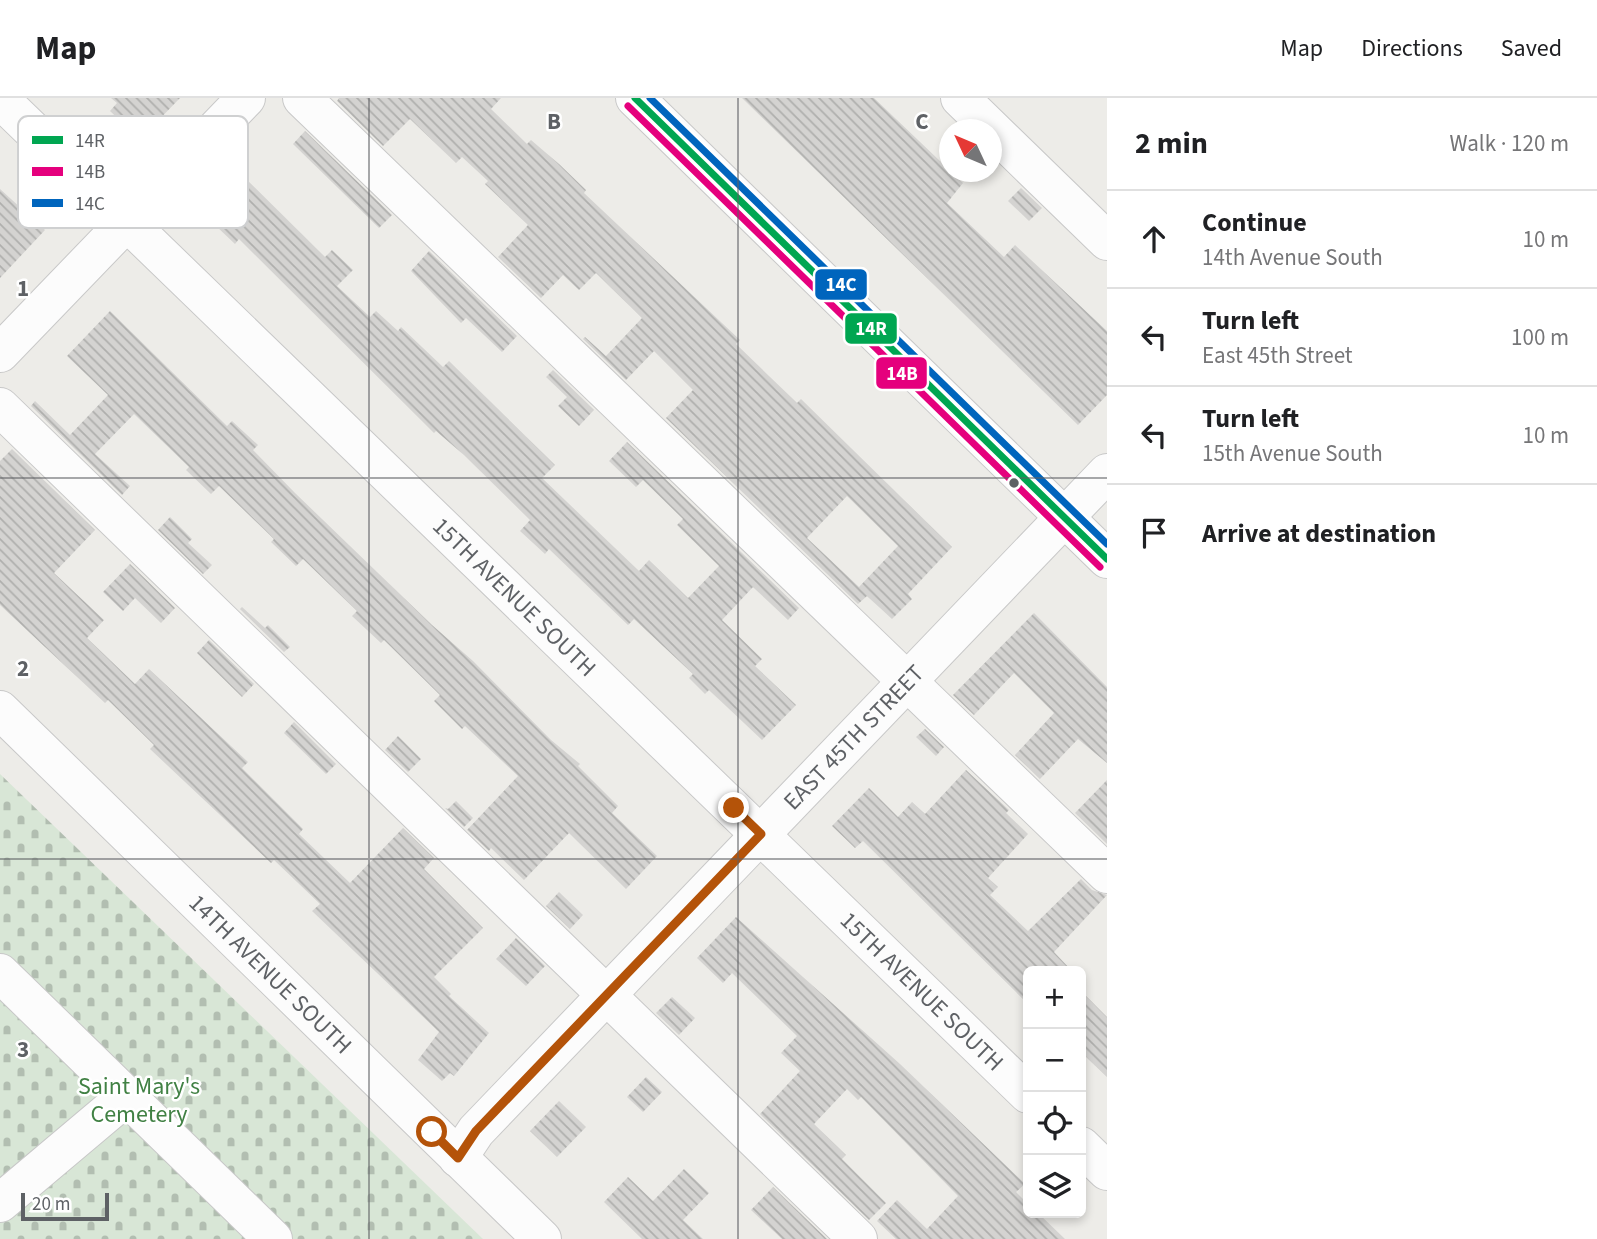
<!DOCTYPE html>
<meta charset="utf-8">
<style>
body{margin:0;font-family:"Source Sans 3",sans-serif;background:#f2f2f2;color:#202124}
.controls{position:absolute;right:21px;bottom:21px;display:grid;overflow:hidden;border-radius:10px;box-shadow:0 4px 10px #0003}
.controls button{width:63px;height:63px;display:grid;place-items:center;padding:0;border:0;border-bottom:2px solid #e0e0e0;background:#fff;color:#202124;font:35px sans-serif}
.compass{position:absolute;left:939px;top:21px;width:63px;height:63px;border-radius:50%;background:#fff;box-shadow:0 4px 10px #0003;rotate:314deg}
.scale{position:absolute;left:21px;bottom:18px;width:88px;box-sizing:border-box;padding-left:7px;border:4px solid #5e6165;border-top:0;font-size:19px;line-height:24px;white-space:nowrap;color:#5e6165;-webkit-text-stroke:5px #fff;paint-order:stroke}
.stop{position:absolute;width:21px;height:21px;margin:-16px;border:5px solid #b45309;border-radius:50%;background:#fff}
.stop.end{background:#b45309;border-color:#fff;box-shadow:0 2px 7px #0008}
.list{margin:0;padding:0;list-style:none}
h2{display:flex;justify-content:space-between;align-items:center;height:91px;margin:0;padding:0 28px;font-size:30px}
h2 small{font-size:23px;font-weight:400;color:#757577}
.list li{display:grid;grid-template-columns:46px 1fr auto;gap:21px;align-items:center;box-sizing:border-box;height:98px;padding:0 28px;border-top:2px solid #e0e0e0}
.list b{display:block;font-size:26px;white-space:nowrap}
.list p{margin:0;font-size:23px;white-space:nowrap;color:#757577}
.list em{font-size:23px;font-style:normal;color:#757577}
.icon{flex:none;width:38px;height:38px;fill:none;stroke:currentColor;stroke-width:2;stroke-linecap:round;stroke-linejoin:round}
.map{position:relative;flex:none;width:1107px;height:1141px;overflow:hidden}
header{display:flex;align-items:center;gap:42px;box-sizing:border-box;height:98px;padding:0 35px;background:#fff;border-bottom:2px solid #e0e0e0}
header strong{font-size:33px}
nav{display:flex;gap:38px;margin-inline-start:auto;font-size:24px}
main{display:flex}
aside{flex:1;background:#fff}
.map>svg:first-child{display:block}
.cemetery{fill:url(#cemetery-stones)}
.building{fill:url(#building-back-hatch);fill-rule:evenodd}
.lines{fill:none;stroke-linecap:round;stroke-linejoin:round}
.minor-casing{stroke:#c8c8c8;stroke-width:40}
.minor{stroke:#fcfcfc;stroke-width:38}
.bus-1-casing{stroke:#fff;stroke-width:12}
.bus-2-casing{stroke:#fff;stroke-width:12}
.bus-3-casing{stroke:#fff;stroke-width:12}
.bus-1{stroke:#00a651;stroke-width:7}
.bus-2{stroke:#e5007d;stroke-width:7}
.bus-3{stroke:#0065bd;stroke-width:7}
.route{stroke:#b45309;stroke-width:9}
.grid{fill:none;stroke:#5e6165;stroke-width:2;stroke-opacity:0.55}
.bus-dot{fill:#5e6165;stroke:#fff;stroke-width:2.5}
.labels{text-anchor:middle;stroke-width:5;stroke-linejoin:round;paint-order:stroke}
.street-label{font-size:24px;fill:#5e6165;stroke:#fff}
.park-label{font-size:24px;fill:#418144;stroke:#fff}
.key{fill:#fff;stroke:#cfd0d1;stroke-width:2}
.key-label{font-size:19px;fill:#5e6165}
.grid-label{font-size:23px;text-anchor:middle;font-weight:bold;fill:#5e6165;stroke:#fff;stroke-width:5;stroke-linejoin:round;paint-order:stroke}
.line-badge{stroke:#fff;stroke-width:2.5}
.badge-label{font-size:19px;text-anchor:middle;font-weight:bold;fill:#fff}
</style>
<header>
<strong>Map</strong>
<nav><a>Map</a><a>Directions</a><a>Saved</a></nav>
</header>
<main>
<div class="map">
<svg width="1107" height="1141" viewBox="0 0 1107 1141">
<defs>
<pattern id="cemetery-stones" width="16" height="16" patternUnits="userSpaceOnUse" patternTransform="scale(1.75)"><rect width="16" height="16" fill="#d8e6d6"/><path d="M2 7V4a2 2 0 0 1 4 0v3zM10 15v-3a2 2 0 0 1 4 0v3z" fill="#b2beb1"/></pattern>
<pattern id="building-back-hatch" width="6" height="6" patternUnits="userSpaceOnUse" patternTransform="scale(1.75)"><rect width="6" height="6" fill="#d4d3d1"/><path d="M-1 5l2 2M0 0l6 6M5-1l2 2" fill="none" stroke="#afafad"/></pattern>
</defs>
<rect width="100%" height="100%" fill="#edece8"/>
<polygon class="cemetery" points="0,676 483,1141 0,1141"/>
<g class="building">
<polygon points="111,0 180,0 148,33 139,26 132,34 110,13 117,5"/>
<path d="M339 0H501L491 11 527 46 531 42 559 66 586 92 584 95 740 242 736 246 797 305 801 301 952 449 908 496 912 501 892 521 867 498 858 506 666 320 693 292 654 253 626 282 583 241 585 239 606 258 642 220 596 175 579 192 563 177 541 200 498 159 528 127 485 86 488 83 462 59 456 65 410 21 383 48 337 3ZM847 398 898 448 859 489 807 440Z"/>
<polygon points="742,0 874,0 963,85 947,105 1004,159 1015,147 1107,233 1107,297 1078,327"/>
<polygon points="305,33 392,117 379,130 293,46"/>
<polygon points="242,77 325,159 332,152 353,172 337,188 370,219 376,213 398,233 401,229 443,269 449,263 555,367 542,380 639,473 649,462 688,500 719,468 677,427 683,421 643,382 636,389 609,363 627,344 799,510 788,522 753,489 722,522 762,561 755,568 796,607 762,642 709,592 705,596 689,580 693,576 634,521 628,527 549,451 545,456 520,433 530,422 464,357 436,333 434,335 239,141 235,146 215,127 222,119 211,108"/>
<polygon points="1021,90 1042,110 1029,123 1008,103"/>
<polygon points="0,91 45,132 0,180"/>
<polygon points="429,153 517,238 502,254 466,220 461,225 411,173"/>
<polygon points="110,213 227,328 232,323 258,347 253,352 295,395 432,527 473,563 551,642 580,666 578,668 618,708 612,715 657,758 626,791 569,735 524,782 491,750 489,753 467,732 518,678 465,628 462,631 434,603 440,597 384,542 381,545 352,518 357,513 303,461 296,468 271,444 274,441 219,388 211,396 186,372 189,369 134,316 95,356 130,388 122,397 31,308 35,303 70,337 108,297 67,258"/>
<polygon points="553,272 594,312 579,328 558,308 567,299 546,279"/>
<polygon points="12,351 95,432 54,475 104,522 87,540 135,586 149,571 248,664 242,670 303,731 299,736 350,785 403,730 434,760 424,771 483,830 434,879 451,896 449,898 489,935 454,978 450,975 442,983 418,962 439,934 312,813 320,806 274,762 271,765 150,651 154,647 108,602 105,605 0,507 0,363"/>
<polygon points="170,419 192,441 188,445 212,467 203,476 158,432"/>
<polygon points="130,466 175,510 161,525 135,500 123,513 103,494"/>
<polygon points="242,509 265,530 268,527 290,549 284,554 240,511"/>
<polygon points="1034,515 1107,589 1107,665 1078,641 1040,681 1015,657 1054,615 1014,575 974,617 953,597"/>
<polygon points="209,542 254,586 242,599 197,555"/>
<polygon points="294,624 336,666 326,676 284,635"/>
<polygon points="925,631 944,649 936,658 916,639"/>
<polygon points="398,638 421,661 408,674 385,652"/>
<polygon points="966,672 1009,712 1006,715 1028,736 988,780 998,789 990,797 1028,833 1081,781 1092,792 1107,797 1054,854 1072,873 1028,873 1028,906 863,743 855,750 832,728 869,690 898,719 912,704 925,716"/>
<polygon points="1107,682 1107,746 1075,715"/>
<polygon points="456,703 473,720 464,729 445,710 448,711"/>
<polygon points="559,794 583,817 570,831 546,808"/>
<polygon points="736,819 900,966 1025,1086 1016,1094 1028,1106 1028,1115 1038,1115 1065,1141 896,1141 877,1123 897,1102 927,1131 958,1098 861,999 858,1002 847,991 814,1026 846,1057 842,1061 886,1105 869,1122 760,1016 800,973 781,955 797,938 732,875 723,885 697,860"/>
<polygon points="516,840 545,868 526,888 496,861"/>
<polygon points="1081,893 1107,919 1107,979 1081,954"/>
<polygon points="672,899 695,920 679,937 656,915"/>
<polygon points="646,979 662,994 643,1014 627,999"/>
<polygon points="559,1003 586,1029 557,1059 530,1033"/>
<polygon points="684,1071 709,1095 683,1122 703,1141 642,1141 604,1104 628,1079 653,1103"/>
<polygon points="773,1089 827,1141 782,1141 751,1112"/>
</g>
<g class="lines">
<g class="minor-casing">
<g id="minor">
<polyline points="302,0 1107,776"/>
<polyline points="635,0 1107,461"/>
<polyline points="960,0 1107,143"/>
<path id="s1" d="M0 1 1028 996"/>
<polyline points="0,255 246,0"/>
<polyline points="0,309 858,1141"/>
<path id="s2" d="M0 612 542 1141"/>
<polyline points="0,875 273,1141"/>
<polyline points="1081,1048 1107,1073"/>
<path id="s3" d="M458 1060 476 1033 1107 375"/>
<polyline points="0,1105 127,998"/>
</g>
</g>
<use href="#minor" class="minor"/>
<g class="bus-1-casing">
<polyline id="bus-1" points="635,0 1107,461"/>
</g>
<g class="bus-2-casing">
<polyline id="bus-2" points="628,8 1100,469"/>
</g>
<g class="bus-3-casing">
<polyline id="bus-3" points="650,0 1107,446"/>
</g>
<use href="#bus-1" class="bus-1"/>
<use href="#bus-2" class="bus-2"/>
<use href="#bus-3" class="bus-3"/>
</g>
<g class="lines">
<polyline class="route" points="432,1034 458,1060 476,1033 761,736 734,710"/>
</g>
<path class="grid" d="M369 0V1141M738 0V1141M0 380H1107M0 761H1107"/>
<circle class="bus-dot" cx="1014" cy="385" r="6"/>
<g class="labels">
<g class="street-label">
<text dy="8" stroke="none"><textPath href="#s1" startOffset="716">15TH AVENUE SOUTH</textPath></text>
<text dy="8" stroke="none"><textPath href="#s3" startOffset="578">EAST 45TH STREET</textPath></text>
<text dy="8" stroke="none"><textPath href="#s2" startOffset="378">14TH AVENUE SOUTH</textPath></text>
<text dy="8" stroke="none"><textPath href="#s1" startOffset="1283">15TH AVENUE SOUTH</textPath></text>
</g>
<g class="park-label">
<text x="139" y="996">Saint Mary's<tspan x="139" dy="28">Cemetery</tspan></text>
</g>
</g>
<rect x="18" y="18" width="230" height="112" rx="10" class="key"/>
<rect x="32" y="38" width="31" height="8" fill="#00a651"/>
<rect x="32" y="69" width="31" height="9" fill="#e5007d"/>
<rect x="32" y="101" width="31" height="8" fill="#0065bd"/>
<g class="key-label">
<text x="75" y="49">14R</text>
<text x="75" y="80">14B</text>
<text x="75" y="112">14C</text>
</g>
<g class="grid-label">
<text x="554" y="31">B</text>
<text x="922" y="31">C</text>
<text x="23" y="198">1</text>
<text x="23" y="578">2</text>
<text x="23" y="959">3</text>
</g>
<g class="line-badge">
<rect x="814" y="170" width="54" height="33" rx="7" fill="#0065bd"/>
<rect x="844" y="214" width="54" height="33" rx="7" fill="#00a651"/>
<rect x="875" y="258" width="53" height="34" rx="7" fill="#e5007d"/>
</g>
<g class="badge-label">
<text x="841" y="193">14C</text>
<text x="871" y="237">14R</text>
<text x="902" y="282">14B</text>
</g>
</svg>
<div class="controls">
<button>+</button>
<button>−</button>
<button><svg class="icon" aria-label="locate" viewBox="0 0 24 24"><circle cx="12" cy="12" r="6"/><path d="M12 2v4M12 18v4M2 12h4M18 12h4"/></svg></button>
<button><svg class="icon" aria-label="layers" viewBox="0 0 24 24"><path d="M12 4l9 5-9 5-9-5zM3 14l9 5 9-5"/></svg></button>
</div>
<svg class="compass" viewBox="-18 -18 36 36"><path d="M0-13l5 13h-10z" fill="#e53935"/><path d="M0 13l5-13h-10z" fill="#757577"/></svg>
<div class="scale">20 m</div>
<div class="stop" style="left:432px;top:1034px"></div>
<div class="stop end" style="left:734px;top:710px"></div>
</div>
<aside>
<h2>2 min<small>Walk · 120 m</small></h2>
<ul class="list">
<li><svg class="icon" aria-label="ahead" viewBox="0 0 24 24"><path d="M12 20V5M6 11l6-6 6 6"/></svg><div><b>Continue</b><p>14th Avenue South</p></div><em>10 m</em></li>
<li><svg class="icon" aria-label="left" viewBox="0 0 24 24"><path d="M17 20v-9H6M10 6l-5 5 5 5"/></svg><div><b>Turn left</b><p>East 45th Street</p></div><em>100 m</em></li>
<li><svg class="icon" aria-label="left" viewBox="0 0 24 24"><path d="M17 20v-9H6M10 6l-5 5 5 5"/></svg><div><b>Turn left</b><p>15th Avenue South</p></div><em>10 m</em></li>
<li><svg class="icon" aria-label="arrive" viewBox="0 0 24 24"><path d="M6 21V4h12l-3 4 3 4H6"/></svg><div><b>Arrive at destination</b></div></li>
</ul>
</aside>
</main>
